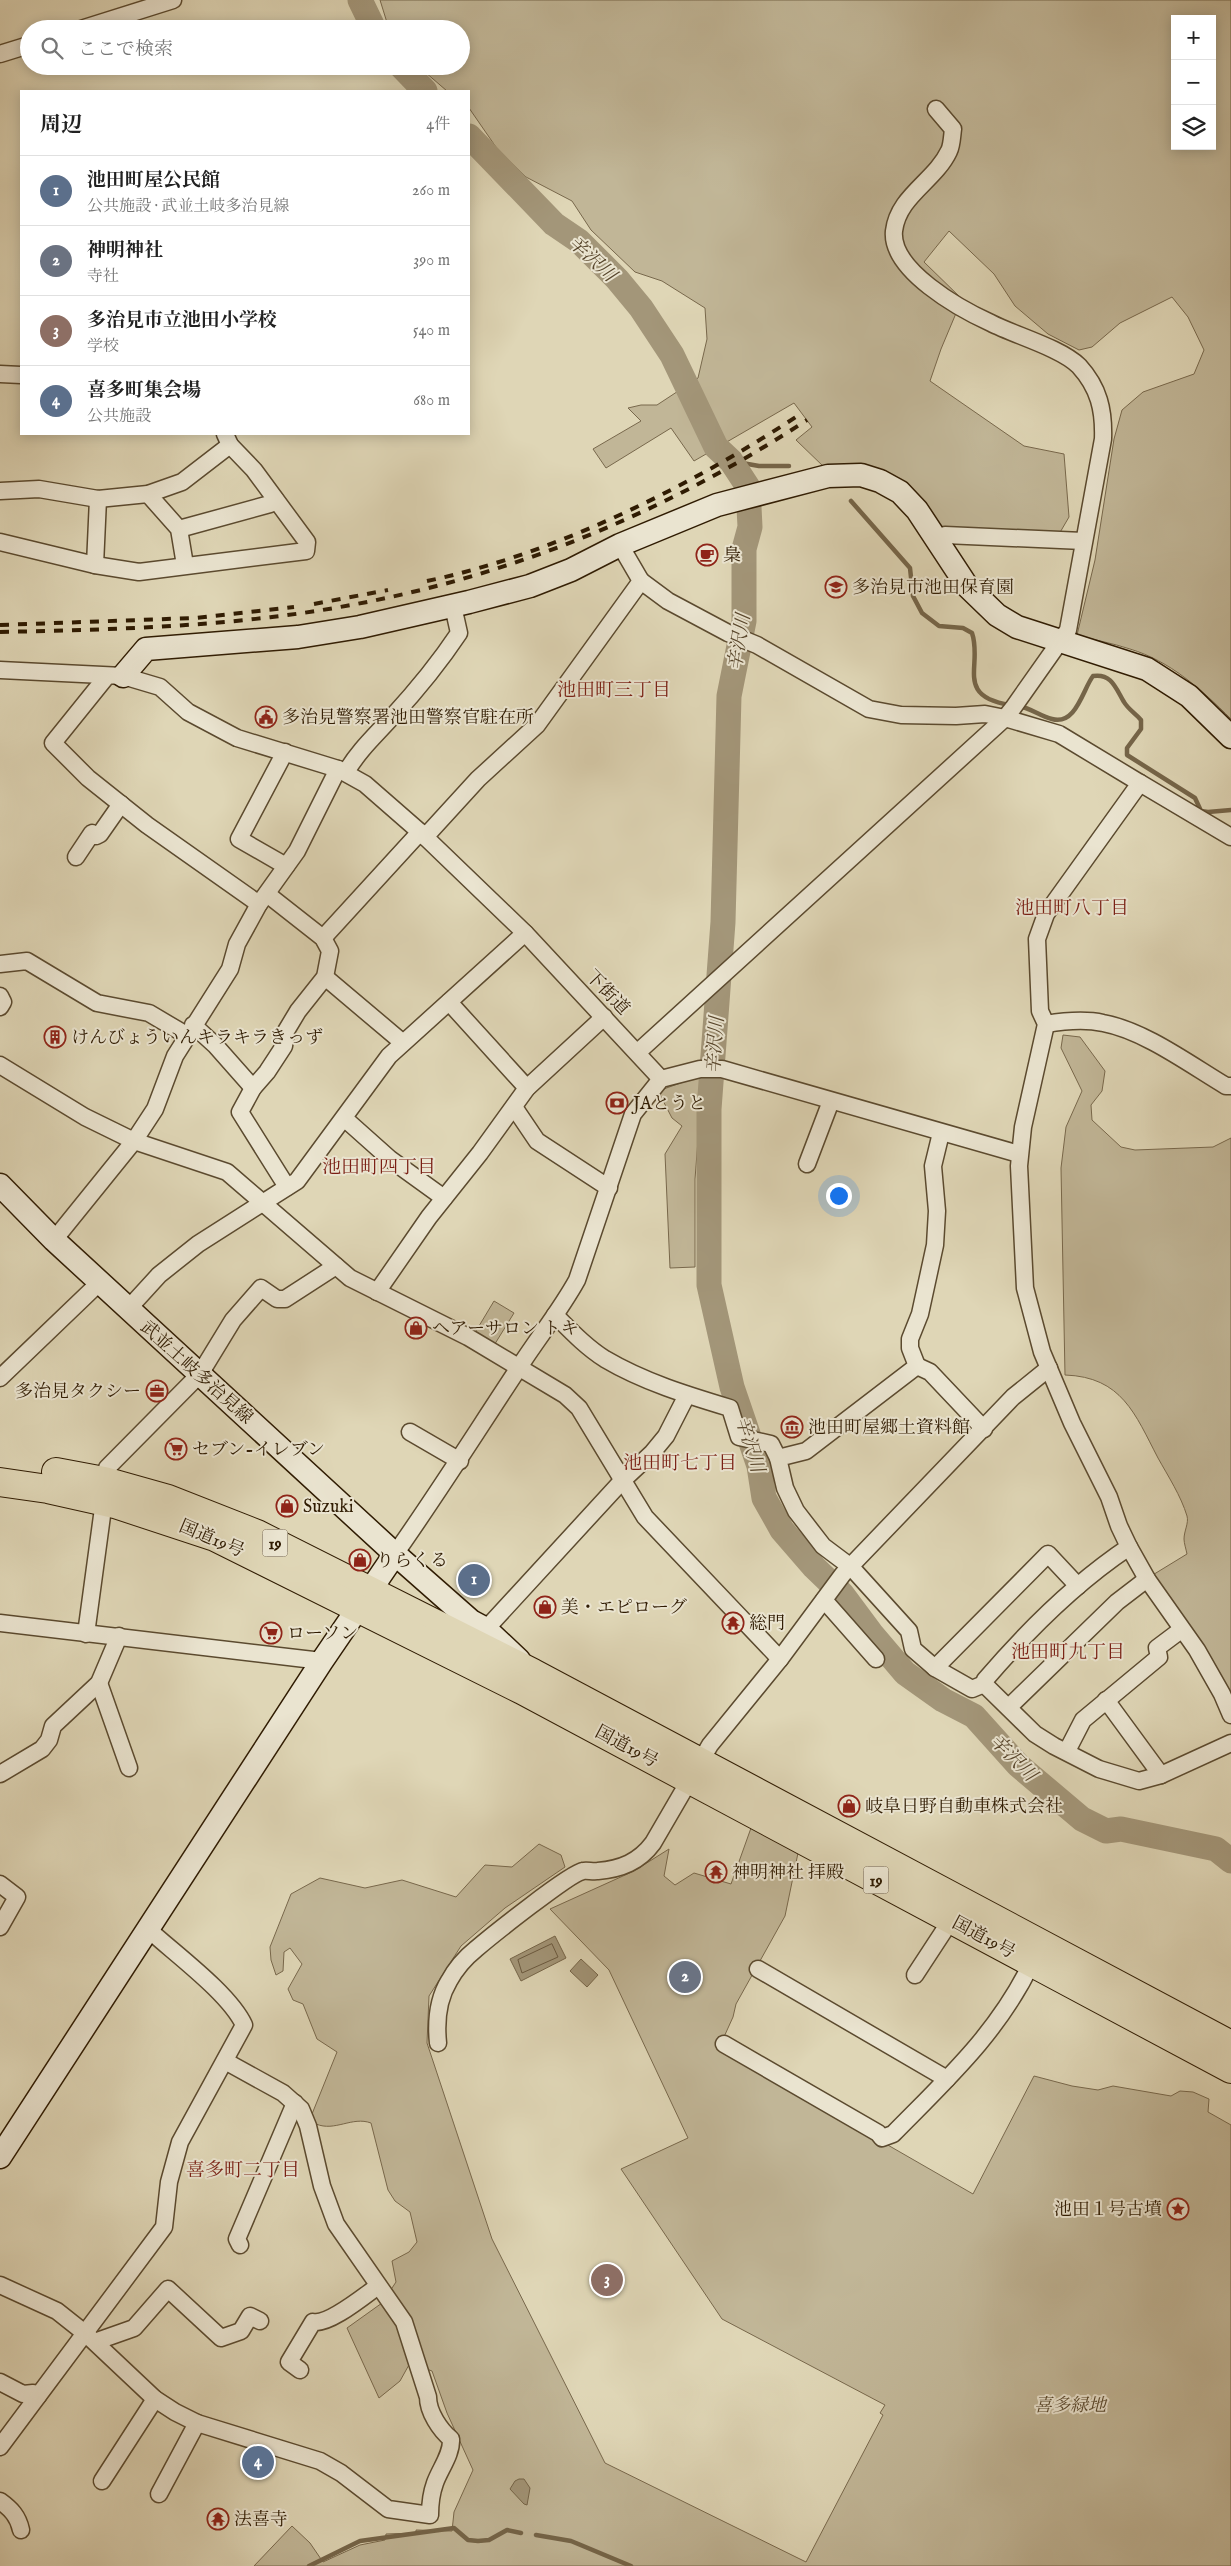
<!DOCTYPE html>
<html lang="ja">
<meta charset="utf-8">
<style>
body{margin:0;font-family:"IM FELL English","Noto Serif JP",serif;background:#f2f2f2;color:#222}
.controls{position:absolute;right:15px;top:15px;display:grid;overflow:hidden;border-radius:0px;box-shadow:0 2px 12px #0003}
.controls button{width:45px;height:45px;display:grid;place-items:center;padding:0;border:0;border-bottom:1px solid #e0e0e0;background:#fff;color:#222;font:25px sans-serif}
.you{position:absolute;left:838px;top:1195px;width:18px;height:18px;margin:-12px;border:4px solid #fff;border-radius:50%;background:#1a73e8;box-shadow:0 0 0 8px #1a73e833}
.badge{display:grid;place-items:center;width:32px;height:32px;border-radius:50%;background:#8f2418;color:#fff;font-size:16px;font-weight:700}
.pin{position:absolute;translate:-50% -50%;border:2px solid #fff;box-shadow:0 1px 5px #0006}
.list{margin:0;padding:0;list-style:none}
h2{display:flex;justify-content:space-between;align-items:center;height:65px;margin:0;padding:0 20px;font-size:21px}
h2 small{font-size:16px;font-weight:400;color:#767676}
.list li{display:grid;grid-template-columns:32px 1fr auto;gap:15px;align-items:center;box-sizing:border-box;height:70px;padding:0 20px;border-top:1px solid #e0e0e0}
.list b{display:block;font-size:19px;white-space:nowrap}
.list p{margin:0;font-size:16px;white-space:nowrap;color:#767676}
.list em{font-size:16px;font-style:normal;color:#767676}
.icon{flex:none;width:28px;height:28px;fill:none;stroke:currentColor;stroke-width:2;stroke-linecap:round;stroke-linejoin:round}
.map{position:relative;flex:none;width:1231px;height:2566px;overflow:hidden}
.search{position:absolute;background:#fff;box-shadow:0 2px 12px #0003;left:20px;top:20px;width:450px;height:55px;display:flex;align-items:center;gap:12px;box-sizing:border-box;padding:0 18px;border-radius:28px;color:#767676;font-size:19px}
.panel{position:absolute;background:#fff;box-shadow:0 2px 12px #0003;left:20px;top:90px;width:450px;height:345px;border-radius:0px}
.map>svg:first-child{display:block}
.green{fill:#c1b697;stroke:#78684c;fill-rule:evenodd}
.water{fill:#a39679;stroke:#756549}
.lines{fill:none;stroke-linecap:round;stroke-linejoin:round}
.shore{stroke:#69583e;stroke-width:1}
.stream{stroke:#756549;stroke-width:4.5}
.river{stroke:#a39679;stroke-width:25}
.street-casing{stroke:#5b4a2f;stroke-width:19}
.secondary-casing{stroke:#2f1b02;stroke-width:25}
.highway-casing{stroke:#2f1b02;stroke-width:30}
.street{stroke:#eae4d0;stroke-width:16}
.secondary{stroke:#eae4d0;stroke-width:22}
.highway{stroke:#dfd6b6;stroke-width:28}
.rail{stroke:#2f1b02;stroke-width:4;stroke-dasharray:9 9;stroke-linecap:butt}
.labels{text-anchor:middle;stroke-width:4;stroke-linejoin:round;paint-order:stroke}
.shield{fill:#eae4d0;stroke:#675740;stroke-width:1}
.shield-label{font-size:16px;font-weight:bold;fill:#2f1b02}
.poi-label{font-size:18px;fill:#2f1b02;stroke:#eae4d0;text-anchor:start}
.street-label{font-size:18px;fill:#2f1b02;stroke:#eae4d0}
.park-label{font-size:18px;font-style:italic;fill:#5b4a2f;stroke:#eae4d0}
.water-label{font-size:19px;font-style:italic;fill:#58462c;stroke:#eae4d0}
.neighbourhood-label{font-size:19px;fill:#7a1f14;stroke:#eae4d0}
</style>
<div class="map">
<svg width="1231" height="2566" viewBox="0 0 1231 2566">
<rect width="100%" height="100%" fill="#dfd6b6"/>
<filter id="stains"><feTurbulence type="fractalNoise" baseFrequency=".004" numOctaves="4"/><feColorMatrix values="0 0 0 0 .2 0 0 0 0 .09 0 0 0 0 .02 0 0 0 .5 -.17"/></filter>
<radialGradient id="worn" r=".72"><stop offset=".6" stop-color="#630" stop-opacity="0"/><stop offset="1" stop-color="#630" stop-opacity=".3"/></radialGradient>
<g class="green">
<path d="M380 0H1231V719C1201 689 1170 661 1130 649 1112 643 1094 640 1077 635L1095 560 1114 439 1122 410 1143 392 1194 374 1204 350 1188 317 1172 297 1120 323 1092 347 1079 350 1048 334 1015 306 994 274 949 231 924 262 962 299 941 349 930 381 1024 446 1064 454 1069 517 1055 541 945 535 923 501 825 468 796 440 812 427 794 403 694 461 671 428 606 468 593 449 641 421 628 408 641 405H657L698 378 707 339 705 308 662 281 635 272 591 230 572 201 526 177 498 150 469 108V91H447L418 66H461V29H389ZM1175 19H1212V146H1175Z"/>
<path d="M1063 1035 1080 1037 1105 1071 1102 1091 1091 1105 1092 1120 1121 1147 1135 1150 1213 1147 1231 1138V1701L1151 1576 1187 1554C1186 1549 1184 1543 1184 1539 1184 1531 1189 1523 1187 1516 1181 1496 1168 1476 1158 1458 1135 1414 1122 1377 1065 1375L1061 1168 1066 1127 1082 1091 1061 1048Z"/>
<polygon points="703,1075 695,1179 695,1267 670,1268 665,1154 682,1126 672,1118 658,1091"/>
<polygon points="494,1301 514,1313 493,1347 473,1336"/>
<path d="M751 1828 798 1853 785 1916 736 2004 733 2017 719 2048 973 2194 1034 2076 1072 2086 1098 2090 1113 2086 1171 2096 1180 2091 1193 2092 1209 2099 1208 2112 1231 2125V2566H254L292 2526 310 2543 323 2562 360 2545 385 2540 386 2534 416 2533V2530L452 2531 454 2512 473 2470 447 2413 432 2371 410 2363 400 2381 379 2398 347 2328 382 2303 396 2282 392 2261 409 2252 417 2242 410 2212 395 2201 388 2190 371 2123C352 2116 335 2132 316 2124L312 2114 337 2052 317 2039 303 2004 293 2000 288 1989 302 1964 290 1948 284 1952 283 1971 276 1975 271 1960 270 1947 291 1894 320 1878 365 1888 402 1880 456 1897 485 1865 512 1867 539 1844 561 1855 565 1867 505 1908 461 1946 429 1996 427 2043 492 2239 605 2463 806 2562 883 2415 880 2413 885 2405 722 2319 621 2169 688 2138 609 1970 550 1909 634 1871 669 1849 664 1876 675 1885 694 1873 731 1884Z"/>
</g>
<g class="water">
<polygon points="555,1936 566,1958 521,1981 510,1959"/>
<polygon points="581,1959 598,1975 587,1987 570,1971"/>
<polygon points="519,2479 524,2479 530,2488 527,2505 524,2504 510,2489 515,2481"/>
</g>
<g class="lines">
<polygon class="shore" points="552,1944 558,1957 522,1973 518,1960"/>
<g class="stream">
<polyline points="731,461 759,466 789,466"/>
<path d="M851 501 910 568 913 596 922 613 939 626 963 628 972 633C983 665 954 696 1010 705"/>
<path d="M1018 706C1031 708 1040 716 1052 719 1076 726 1083 689 1093 676 1112 673 1116 689 1124 702 1128 709 1136 714 1141 720V729L1127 748V755L1195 798 1201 811 1208 812 1231 810"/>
<polyline points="536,2535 571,2541 631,2566"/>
<polyline points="309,2566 360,2541 454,2528 468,2540 478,2541 489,2540 507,2530 521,2533"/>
</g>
<g class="river">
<polyline points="360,0 374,29"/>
<polyline points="401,66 425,91"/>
<polyline points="469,136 554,224 579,241 617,279 641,308 672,355 716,447 731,461 748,487 750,527 744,549 744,621 729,696 723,922 709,1109 709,1285 732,1387 759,1466 764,1498 782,1530 814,1567 842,1594 871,1633 905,1673 943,1700 974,1716 1018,1765 1082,1819 1106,1831 1121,1829 1216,1849 1231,1861"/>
</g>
<g class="street-casing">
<g id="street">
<polyline points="81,29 173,0"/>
<polyline points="0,54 29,45"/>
<polyline points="0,374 21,375"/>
<polyline points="0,491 39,489 98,499 148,494 182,482 230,445"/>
<polyline points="148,494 179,529 185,565"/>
<polyline points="179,529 270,504 275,499"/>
<polyline points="936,540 945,535 1083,541"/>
<polyline points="0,542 95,565 139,572 306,551 307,542 254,470 230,445 225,434"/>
<polyline points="95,565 98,499"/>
<polyline points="641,581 668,601 728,633 757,645 869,709 901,715 956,716 985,714 1005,718 1059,734 1140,783 1046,914 1037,939 1040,1011 1046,1024 1023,1127 1019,1166 1025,1288 1042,1352 1072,1423 1109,1497 1119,1526 1129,1547 1147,1579 1197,1650 1222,1694 1231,1715"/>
<polyline points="0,670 123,676 160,687 188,712 237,738 338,769 365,784 420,832 525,933 661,1079"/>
<polyline points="107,676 53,743 88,778 147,825 259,904"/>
<polyline points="285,752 239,839 286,866"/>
<path d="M346 772C360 749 374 737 392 717 416 691 439 663 459 633L453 606"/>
<polyline points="1140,783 1231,837"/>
<polyline points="425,837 478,779 537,725 641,581 620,545"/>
<polyline points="76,857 92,833 96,836 100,834 121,804"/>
<polyline points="267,894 323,938 330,951 325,977 298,1011 286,1031 284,1046 267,1072 253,1088 240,1112 287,1187"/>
<polyline points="323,938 420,832"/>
<polyline points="0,964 27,961 97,1003 149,1013 188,1036"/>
<polyline points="325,977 402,1042"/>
<polyline points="0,996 3,1002 0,1007"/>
<polyline points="449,1002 527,1088"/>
<path d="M1046 1024C1064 1021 1085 1019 1103 1023 1145 1031 1189 1064 1226 1086H1231"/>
<polyline points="193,1025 215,1045 253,1088"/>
<path d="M638 1052 1005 718 1013 708 1068 630 1103 439C1104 410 1099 388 1079 366 1061 348 1014 335 991 323 960 309 890 270 894 231 898 196 935 181 949 151 952 145 952 136 953 129L936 109"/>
<polyline points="0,1065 85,1117 134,1141 227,1172 350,1278 468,1337 565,1395 579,1408 645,1517 780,1659"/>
<polyline points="514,1107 537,1141 609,1188"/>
<polyline points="344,1118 390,1159 444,1198"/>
<polyline points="941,1133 933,1166 937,1211 935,1245 920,1314 910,1339 910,1348 917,1366 806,1451 778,1458 785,1488 796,1511 823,1546 851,1567 909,1631 913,1649 935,1668 972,1689 984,1684 1035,1734 1054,1746 1099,1769 1139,1781 1161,1775 1106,1700"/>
<polyline points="807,1164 831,1101"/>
<polyline points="54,1240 134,1141 155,1109 175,1056 230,969 237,944 259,904 297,851 338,769"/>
<polyline points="377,1292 429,1217 480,1153 527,1088 604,1017"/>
<polyline points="128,1309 159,1275 198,1244 297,1181 389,1056 525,933"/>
<path d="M555 1315C571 1331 586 1347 605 1359 644 1382 687 1395 730 1408L739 1437 771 1444 778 1458"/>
<polyline points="917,1366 930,1372 984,1429"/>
<polyline points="0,1378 99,1283"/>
<polyline points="410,1432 460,1461"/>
<polyline points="104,1481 107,1468 200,1374 233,1320 261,1288 277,1299 285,1299 336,1266"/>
<path d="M395 1554C438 1493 477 1431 518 1369 537 1339 560 1311 577 1280L633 1114 661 1079 700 1069H722L1019 1154"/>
<polyline points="824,1600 876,1659"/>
<polyline points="0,1623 322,1661"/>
<polyline points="486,1629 622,1481 652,1453 666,1436 687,1395"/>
<polyline points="86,1634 104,1501"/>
<polyline points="935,1668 1048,1554 1078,1586"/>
<polyline points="99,1683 129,1768"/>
<path d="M984 1684 985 1680C1027 1631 1075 1583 1129 1547"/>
<polyline points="1009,1707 1117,1602 1147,1579"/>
<polyline points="1067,1751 1083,1720 1159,1657 1157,1648 1181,1630"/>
<polyline points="0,1774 42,1749 49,1740 53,1726 99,1683 119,1636"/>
<polyline points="1161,1775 1231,1743"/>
<polyline points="0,1884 17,1897 0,1927"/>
<polyline points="758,1969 947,2079"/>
<polyline points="915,1975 951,1920"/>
<path d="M438 2043C436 2023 438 1999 449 1981 455 1970 466 1957 476 1949 490 1937 570 1873 583 1871 587 1870 593 1872 598 1871 621 1869 639 1862 653 1843L710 1745 780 1659 843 1574 1013 1397 1049 1368"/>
<path d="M724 2044 878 2133 882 2138 893 2134C946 2080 999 2032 1032 1962"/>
<polyline points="240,2245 237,2239 295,2103"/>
<path d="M0 2285 57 2311 86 2334 155 2399 175 2412 197 2423 320 2461 341 2473 388 2509 430 2515C430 2504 431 2494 435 2483 440 2469 452 2454 451 2439 440 2430 428 2412 428 2397L404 2322 336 2224 322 2186 308 2126 301 2109 283 2093 225 2061"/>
<polyline points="97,2343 100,2340 134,2328 168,2289 221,2338 241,2331 250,2316 260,2321"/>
<path d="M300 2370 289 2362 313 2322C329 2325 364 2296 378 2286"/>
<polyline points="0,2382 23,2394 33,2393 38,2396"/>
<path d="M0 2447 164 2227 169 2182 180 2142 244 2025C229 1993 175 1954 148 1929"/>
<polyline points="102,2481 155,2399"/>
<polyline points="159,2494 197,2423"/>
<path d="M0 2501C11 2509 18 2516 21 2530"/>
</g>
</g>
<g class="secondary-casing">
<g id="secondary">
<polyline points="123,676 146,649 298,637 360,627 469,602 530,586 571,570 620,545 717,505 828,476 861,475 880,481 900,492 917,510 967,586 997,615 1017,627 1147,669 1189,696 1231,737"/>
<polyline points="0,1185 54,1240 395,1554 471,1621 486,1629 519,1660"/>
<polyline points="0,2157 322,1661 395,1554"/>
</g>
</g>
<g class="highway-casing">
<g id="highway">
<polyline points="56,1472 104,1481 168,1499 257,1534 533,1673 1231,2045"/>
<polyline points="0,1482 48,1489 115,1504 215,1537 522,1690 1231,2069"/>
</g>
</g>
<use href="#street" class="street"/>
<use href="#secondary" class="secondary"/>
<use href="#highway" class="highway"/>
<g class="rail">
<path d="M427 581C556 554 693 485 802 413"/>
<polyline points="314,604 388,590"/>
<polyline points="0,625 195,618 294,607"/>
<path d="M0 632C91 630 182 628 272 617 466 594 643 527 807 420"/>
</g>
</g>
<defs>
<g id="cafe-ring" transform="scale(1.125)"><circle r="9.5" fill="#eae4d0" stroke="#8f2418" stroke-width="1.5"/><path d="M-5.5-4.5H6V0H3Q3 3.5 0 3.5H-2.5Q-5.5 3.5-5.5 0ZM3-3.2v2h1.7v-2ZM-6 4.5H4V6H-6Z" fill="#8f2418"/></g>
<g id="school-ring" transform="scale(1.125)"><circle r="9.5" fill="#eae4d0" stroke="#8f2418" stroke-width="1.5"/><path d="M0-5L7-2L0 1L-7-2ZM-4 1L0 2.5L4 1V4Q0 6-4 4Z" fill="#8f2418"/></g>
<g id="civic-ring" transform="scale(1.125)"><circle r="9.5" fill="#eae4d0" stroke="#8f2418" stroke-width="1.5"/><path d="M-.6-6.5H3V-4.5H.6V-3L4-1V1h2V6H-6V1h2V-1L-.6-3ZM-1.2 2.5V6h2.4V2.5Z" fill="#8f2418"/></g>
<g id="building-ring" transform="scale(1.125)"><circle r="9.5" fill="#eae4d0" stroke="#8f2418" stroke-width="1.5"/><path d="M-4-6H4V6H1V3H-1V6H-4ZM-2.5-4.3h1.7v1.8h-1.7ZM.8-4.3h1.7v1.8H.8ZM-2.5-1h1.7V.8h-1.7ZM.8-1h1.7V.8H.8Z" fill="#8f2418"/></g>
<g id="bank-ring" transform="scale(1.125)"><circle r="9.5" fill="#eae4d0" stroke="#8f2418" stroke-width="1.5"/><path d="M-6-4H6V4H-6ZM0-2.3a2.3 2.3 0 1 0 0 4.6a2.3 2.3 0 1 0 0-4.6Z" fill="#8f2418"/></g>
<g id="shop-ring" transform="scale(1.125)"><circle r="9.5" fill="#eae4d0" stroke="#8f2418" stroke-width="1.5"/><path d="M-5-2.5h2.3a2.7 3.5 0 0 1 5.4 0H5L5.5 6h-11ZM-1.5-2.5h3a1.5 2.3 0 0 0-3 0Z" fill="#8f2418"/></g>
<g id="office-ring" transform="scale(1.125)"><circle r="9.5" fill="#eae4d0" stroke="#8f2418" stroke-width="1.5"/><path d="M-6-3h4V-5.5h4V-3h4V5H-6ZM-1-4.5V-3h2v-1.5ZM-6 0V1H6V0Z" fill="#8f2418"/></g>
<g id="museum-ring" transform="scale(1.125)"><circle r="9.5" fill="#eae4d0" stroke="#8f2418" stroke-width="1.5"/><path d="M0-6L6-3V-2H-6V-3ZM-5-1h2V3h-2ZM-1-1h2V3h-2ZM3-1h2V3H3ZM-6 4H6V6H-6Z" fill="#8f2418"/></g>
<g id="supermarket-ring" transform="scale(1.125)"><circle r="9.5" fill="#eae4d0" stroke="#8f2418" stroke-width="1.5"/><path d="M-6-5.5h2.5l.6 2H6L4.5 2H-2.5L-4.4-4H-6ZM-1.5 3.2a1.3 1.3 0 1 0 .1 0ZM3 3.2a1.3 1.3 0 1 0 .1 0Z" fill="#8f2418"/></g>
<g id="temple-ring" transform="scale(1.125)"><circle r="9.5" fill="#eae4d0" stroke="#8f2418" stroke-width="1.5"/><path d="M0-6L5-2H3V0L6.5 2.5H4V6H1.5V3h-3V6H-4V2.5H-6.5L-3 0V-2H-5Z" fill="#8f2418"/></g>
<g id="sight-ring" transform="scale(1.125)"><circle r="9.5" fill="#eae4d0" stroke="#8f2418" stroke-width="1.5"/><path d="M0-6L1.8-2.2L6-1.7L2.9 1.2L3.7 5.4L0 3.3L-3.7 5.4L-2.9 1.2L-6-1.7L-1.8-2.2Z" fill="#8f2418"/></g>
</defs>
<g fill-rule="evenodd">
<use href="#cafe-ring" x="707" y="555"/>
<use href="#school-ring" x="836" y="587"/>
<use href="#civic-ring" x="266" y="717"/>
<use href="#building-ring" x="55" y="1037"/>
<use href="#bank-ring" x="617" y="1103"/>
<use href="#shop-ring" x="416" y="1328"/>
<use href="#office-ring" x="157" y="1391"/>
<use href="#museum-ring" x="792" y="1427"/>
<use href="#supermarket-ring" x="176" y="1449"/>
<use href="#shop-ring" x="287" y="1506"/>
<use href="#shop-ring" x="360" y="1560"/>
<use href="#shop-ring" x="545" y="1607"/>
<use href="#temple-ring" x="733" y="1623"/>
<use href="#supermarket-ring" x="271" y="1633"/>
<use href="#shop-ring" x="849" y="1806"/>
<use href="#temple-ring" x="716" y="1872"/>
<use href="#sight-ring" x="1178" y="2209"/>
<use href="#temple-ring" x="218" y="2519"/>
</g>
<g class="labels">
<g class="shield">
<rect x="262.5" y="1529.5" width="25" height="27" rx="4"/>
<rect x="863.5" y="1866.5" width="25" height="27" rx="4"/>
</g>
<g class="shield-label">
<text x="275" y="1549">19</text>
<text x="876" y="1886">19</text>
</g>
<g class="poi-label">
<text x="723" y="561">梟</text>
<text x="852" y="593">多治見市池田保育園</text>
<text x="282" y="723">多治見警察署池田警察官駐在所</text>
<text x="71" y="1043">けんびょういんキラキラきっず</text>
<text x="633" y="1109">JAとうと</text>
<text x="432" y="1334">ヘアーサロン トキ</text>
<text x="141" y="1397" text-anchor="end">多治見タクシー</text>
<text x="808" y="1433">池田町屋郷土資料館</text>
<text x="192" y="1455">セブン-イレブン</text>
<text x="303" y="1512">Suzuki</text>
<text x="376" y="1566">りらくる</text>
<text x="561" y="1613">美・エピローグ</text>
<text x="749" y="1629">総門</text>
<text x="287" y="1639">ローソン</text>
<text x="865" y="1812">岐阜日野自動車株式会社</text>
<text x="732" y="1878">神明神社 拝殿</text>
<text x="1162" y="2215" text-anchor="end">池田１号古墳</text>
<text x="234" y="2525">法喜寺</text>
</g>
<g class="street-label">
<text transform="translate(608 992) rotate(46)" y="6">下街道</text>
<text transform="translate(197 1372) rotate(42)" y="6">武並土岐多治見線</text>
<text transform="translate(212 1538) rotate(23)" y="6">国道19号</text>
<text transform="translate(627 1746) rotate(28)" y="6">国道19号</text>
<text transform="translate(984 1937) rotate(28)" y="6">国道19号</text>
</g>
<g class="park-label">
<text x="1070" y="2411">喜多緑地</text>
</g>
<g class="water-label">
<text transform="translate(593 258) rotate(43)" y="7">辛沢川</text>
<text transform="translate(738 642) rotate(-81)" y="7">辛沢川</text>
<text transform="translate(714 1045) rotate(-86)" y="7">辛沢川</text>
<text transform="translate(751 1444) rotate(73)" y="7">辛沢川</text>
<text transform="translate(1014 1757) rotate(45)" y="7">辛沢川</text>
</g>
<g class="neighbourhood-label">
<text x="614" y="696">池田町三丁目</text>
<text x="1072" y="914">池田町八丁目</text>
<text x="379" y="1173">池田町四丁目</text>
<text x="680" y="1469">池田町七丁目</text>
<text x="1068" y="1658">池田町九丁目</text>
<text x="243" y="2176">喜多町二丁目</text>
</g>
</g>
<rect width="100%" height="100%" filter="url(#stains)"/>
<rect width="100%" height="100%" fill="url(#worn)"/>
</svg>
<div class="controls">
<button>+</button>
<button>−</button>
<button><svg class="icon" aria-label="layers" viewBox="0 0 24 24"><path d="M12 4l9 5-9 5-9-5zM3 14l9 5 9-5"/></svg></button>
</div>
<div class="you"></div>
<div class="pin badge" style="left:474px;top:1580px;background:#5c6f8a">1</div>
<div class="pin badge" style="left:685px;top:1977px;background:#6b7280">2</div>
<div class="pin badge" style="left:607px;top:2280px;background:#8d6e63">3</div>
<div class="pin badge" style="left:258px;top:2462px;background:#5c6f8a">4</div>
<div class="search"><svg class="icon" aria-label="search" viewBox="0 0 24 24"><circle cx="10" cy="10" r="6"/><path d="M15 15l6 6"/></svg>ここで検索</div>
<section class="panel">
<h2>周辺<small>4件</small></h2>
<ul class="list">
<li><span class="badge" style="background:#5c6f8a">1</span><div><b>池田町屋公民館</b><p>公共施設 · 武並土岐多治見線</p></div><em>260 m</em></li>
<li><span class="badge" style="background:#6b7280">2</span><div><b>神明神社</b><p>寺社</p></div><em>390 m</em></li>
<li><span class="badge" style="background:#8d6e63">3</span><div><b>多治見市立池田小学校</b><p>学校</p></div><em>540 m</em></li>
<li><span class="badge" style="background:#5c6f8a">4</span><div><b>喜多町集会場</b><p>公共施設</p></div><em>680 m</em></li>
</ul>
</section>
</div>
